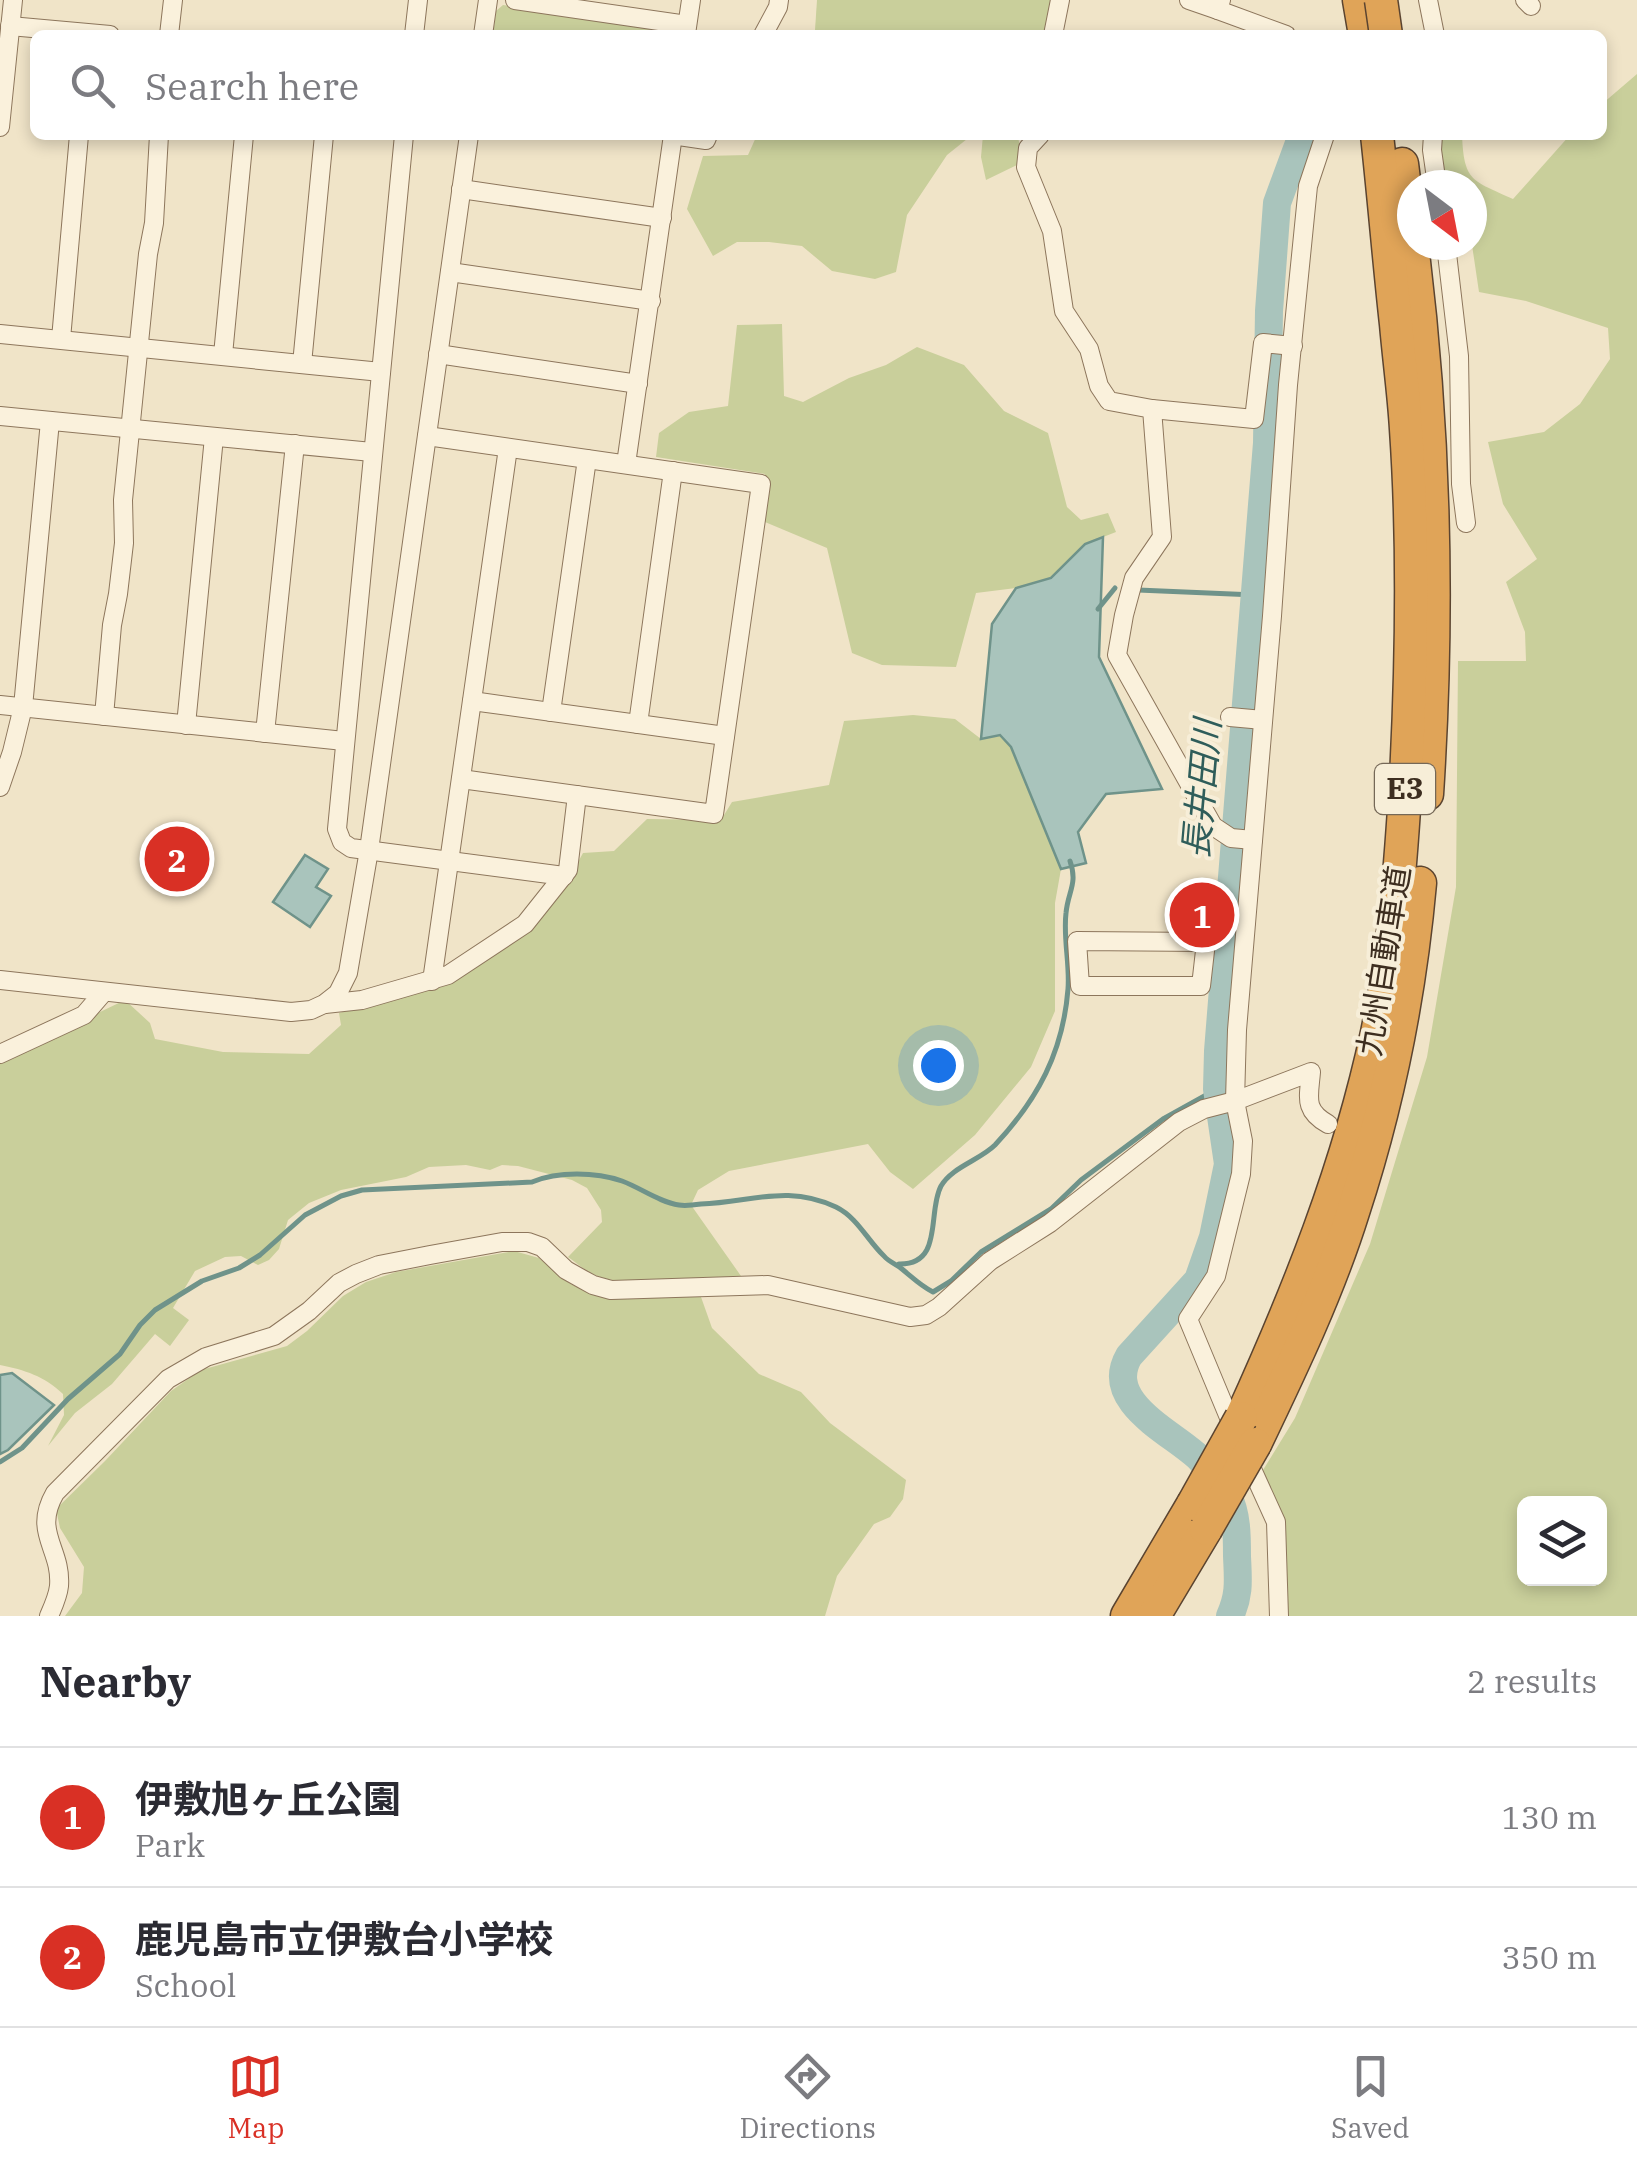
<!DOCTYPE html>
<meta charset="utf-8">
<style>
body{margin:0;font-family:"IBM Plex Serif","Noto Sans JP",serif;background:#f7f7f7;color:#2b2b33}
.controls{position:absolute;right:30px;bottom:30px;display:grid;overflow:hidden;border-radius:15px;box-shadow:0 5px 15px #0003}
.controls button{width:90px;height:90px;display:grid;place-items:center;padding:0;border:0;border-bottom:2px solid #e1e1e2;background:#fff;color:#2b2b33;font:50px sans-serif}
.compass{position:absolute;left:1397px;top:170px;width:90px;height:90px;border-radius:50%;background:#fff;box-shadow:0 5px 15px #0003;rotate:148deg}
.you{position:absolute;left:938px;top:1065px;width:35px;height:35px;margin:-25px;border:8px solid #fff;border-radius:50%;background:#1a73e8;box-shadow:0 0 0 15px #1a73e833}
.badge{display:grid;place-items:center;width:65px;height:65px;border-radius:50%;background:#d93025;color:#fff;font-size:32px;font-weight:700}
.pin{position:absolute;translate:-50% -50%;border:5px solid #fff;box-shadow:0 2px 10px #0006}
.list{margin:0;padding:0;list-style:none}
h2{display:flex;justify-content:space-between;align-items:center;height:130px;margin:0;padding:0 40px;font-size:42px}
h2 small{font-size:32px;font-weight:400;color:#7c7c81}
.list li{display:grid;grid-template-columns:65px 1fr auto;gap:30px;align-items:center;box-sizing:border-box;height:140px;padding:0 40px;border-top:2px solid #e1e1e2}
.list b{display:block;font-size:38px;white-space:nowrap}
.list p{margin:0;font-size:32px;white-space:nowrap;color:#7c7c81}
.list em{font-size:32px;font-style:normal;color:#7c7c81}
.icon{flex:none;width:55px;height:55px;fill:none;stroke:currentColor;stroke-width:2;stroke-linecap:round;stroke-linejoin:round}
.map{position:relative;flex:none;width:1637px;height:1616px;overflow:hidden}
.search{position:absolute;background:#fff;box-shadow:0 5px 15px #0003;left:30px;right:30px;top:30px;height:110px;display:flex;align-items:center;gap:25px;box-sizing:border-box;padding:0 35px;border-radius:15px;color:#7c7c81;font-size:38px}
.sheet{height:410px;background:#fff}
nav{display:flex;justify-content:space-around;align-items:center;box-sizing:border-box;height:140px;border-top:2px solid #e1e1e2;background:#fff;font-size:28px;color:#7c7c81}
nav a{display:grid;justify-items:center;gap:5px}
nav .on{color:#d93025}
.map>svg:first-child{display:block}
.green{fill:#c9cf9b;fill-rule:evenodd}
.water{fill:#a9c4bc;stroke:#6f938a;stroke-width:2.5}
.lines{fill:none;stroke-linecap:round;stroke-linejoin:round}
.stream{stroke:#6f938a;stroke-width:5}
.river{stroke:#a9c4bc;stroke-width:28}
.street-casing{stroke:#8d765c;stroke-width:20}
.highway-casing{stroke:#5b4430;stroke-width:35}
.street{stroke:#faf1dc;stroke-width:18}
.highway{stroke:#e0a458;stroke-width:32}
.highway-bridge-casing{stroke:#5b4430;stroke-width:35;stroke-linecap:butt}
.highway-bridge{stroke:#e0a458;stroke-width:32}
.labels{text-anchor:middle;stroke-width:8;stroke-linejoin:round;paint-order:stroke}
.shield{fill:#f7eed8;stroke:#756857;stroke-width:2.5}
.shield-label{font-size:30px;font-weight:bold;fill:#3d2e20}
.street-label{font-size:32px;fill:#3d2e20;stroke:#f7eed8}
.water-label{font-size:35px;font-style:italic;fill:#2f5d5a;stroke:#f7eed8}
</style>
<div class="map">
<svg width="1637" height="1616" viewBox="0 0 1637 1616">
<rect width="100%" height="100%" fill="#f0e4c8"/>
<g class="green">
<polygon points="817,0 1068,0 1046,35 820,35 815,30"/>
<polygon points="503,5 673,29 677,35 493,35 496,11"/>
<path d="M1637 74V1616H1274L1284 1521 1263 1470 1295 1418 1370 1244 1427 1057 1456 887 1458 661H1526L1525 632 1506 582 1537 559 1503 504 1488 442 1544 432 1580 404 1610 359 1608 328 1526 301 1479 292 1472 245V185H1432L1422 135H1462C1464 182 1472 180 1513 199L1570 135H1602V104ZM1524 1504H1600V1578H1524Z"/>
<polygon points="757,135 972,135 947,155 907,215 896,272 875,279 832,271 802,246 769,242 737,242 713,256 687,209 703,156 748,155"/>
<polygon points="983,135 1017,135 1025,161 986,180 981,157"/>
<polygon points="782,324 784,396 803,402 849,378 886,365 917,347 964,365 1004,411 1048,433 1067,507 1081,520 1108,513 1116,532 1085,544 1051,578 1016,588 976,593 956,667 882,665 852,653 827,548 760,520 765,474 656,457 659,433 689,412 728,406 737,325"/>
<path d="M913 715 955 719 981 739 1000 735 1011 747 1061 869 1055 903V1011L1031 1067 975 1135 913 1189 890 1172 868 1144 729 1171 698 1190 691 1205 741 1276 732 1279C693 1281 631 1290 595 1275 585 1271 577 1263 568 1257L602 1222 601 1210 587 1188 572 1180 518 1166 502 1165 490 1170 466 1165 429 1167 406 1177 341 1190 309 1203 288 1220 279 1249 269 1260 258 1265 241 1256 225 1257 195 1271 173 1308 189 1320 170 1346 155 1334 112 1384 75 1413 48 1446 64 1415 63 1394C44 1376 25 1370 0 1365V1060L125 1000 150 1023 155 1039 223 1052 309 1054 341 1025 339 1013 409 993 468 965 565 886 583 853 614 851 647 819 721 820 732 802 829 785 844 721Z"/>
<polygon points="514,1251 539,1258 569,1283 584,1291 607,1297 701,1297 712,1328 759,1374 801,1392 830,1423 906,1480 903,1499 890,1517 874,1524 837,1576 825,1616 65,1616 82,1593 84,1567 60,1528 56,1509 105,1461 171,1391 201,1370 287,1346 307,1331 343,1296 366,1282 396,1272"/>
</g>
<g class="water">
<polygon points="1103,537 1099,657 1162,789 1106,794 1078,832 1086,863 1061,869 1011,747 1000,735 981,739 992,624 1016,588 1051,578 1085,544"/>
<polygon points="305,855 328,869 316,887 331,896 310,927 273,902"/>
<polygon points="12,1373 54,1405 8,1450 0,1454 0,1375"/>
</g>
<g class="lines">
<g class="stream">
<polyline points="1138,590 1255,595"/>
<polyline points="1098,609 1115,588"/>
<path d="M899 1264C944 1265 927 1212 941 1186 952 1167 980 1160 995 1145 1038 1099 1063 1052 1068 989 1070 964 1063 938 1066 913 1068 891 1078 884 1070 861"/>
<path d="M0 1462 22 1448 68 1399 120 1354 140 1325 155 1310 202 1281 239 1268 260 1255 305 1215 341 1196 362 1190 532 1182C558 1171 596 1172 622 1181 641 1188 659 1202 679 1205 685 1206 694 1205 701 1204 752 1202 787 1184 836 1207 858 1218 867 1240 884 1256 889 1262 896 1264 902 1269 913 1278 921 1286 933 1292L951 1281 981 1252 1051 1209 1081 1180 1163 1119 1217 1089"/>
</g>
<path class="river" d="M1230 1616C1240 1594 1238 1580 1237 1556 1237 1536 1237 1514 1228 1496 1221 1483 1210 1470 1200 1459 1174 1433 1102 1403 1129 1356L1198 1280 1213 1237 1228 1164 1217 1089 1218 1051 1267 443 1269 311 1277 203 1302 135"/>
<g class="street-casing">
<g id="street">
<polyline points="515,0 687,25"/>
<polyline points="1189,0 1218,10"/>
<polyline points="1221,0 1218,10 1286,35"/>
<polyline points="1428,0 1435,35"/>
<polyline points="1525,0 1531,6"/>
<polyline points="10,26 110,35"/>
<polyline points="686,34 691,0"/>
<polyline points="169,35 173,0"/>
<polyline points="414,35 418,0"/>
<polyline points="483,35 488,0"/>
<polyline points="763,35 778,7 779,0"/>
<polyline points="1053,35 1060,0"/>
<polyline points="0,127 13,0"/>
<polyline points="404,135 337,829 342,842 351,848 564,876"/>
<polyline points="672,135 706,140 708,135"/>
<polyline points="1040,135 1028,148 1026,167 1052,231 1064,311 1089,349 1099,386 1109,401 1152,409 1162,537 1134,578 1124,615 1117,655 1213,826 1231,838 1253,840"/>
<polyline points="1433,135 1432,150 1437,185"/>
<polyline points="461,189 662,218"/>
<polyline points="1446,245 1459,356 1461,484 1466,523"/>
<polyline points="450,272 651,301"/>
<polyline points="0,334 381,372"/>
<polyline points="61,339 79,135"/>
<polyline points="438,354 638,384"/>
<polyline points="223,355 244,135"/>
<polyline points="302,364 324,135"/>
<polyline points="1152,409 1254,419 1263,343 1293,346"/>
<polyline points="0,416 372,452"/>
<polyline points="427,436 761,484 714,814 461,779"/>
<polyline points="626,464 673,135"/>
<polyline points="472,701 725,736"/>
<polyline points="0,705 344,741"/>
<polyline points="551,712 587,459"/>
<polyline points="104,716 112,625 118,594 124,543 123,500 148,254 154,223 159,135"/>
<polyline points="1230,717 1263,720"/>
<polyline points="638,724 673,471"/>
<polyline points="186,725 214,437"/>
<polyline points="265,733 295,444"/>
<polyline points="0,787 12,752 23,707 50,421"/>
<polyline points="1206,942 1201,986 1080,986 1077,941 1206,942 1212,920 1246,922"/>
<polyline points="0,980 291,1012 311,1010 324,1004 338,993 348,973 369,850 469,135"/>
<polyline points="432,981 508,448"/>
<polyline points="325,1004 362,1000 448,975 525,924 568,870 577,795"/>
<polyline points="0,1054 84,1015 103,993"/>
<polyline points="1235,1432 1188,1319 1216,1276 1241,1174 1243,1141 1235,1101 1237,1030 1272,616 1288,385 1308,186 1325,135"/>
<polyline points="1246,1456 1276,1522 1279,1616"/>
<path d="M49 1616C53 1607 58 1596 59 1586 62 1548 32 1533 55 1493L168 1379 206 1357 274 1336 309 1311 339 1283 356 1274 379 1265 430 1255 502 1242H528L542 1247 566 1270 582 1279 593 1285 611 1290 768 1285 910 1317 926 1315 939 1307 990 1261 1050 1223 1179 1122 1204 1109 1235 1101 1311 1072C1309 1097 1303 1110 1328 1124"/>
</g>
</g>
<g class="highway-casing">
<g id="highway">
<polyline points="1359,0 1365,35"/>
<polyline points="1402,164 1412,243"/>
<path d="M1412 245C1435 428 1439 611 1427 794"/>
<path d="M1241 1418C1298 1293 1348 1168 1377 1033 1394 949 1401 863 1406 777 1412 661 1414 545 1406 429 1404 394 1399 359 1396 324 1389 261 1384 198 1377 135"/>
<path d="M1255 1444C1291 1369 1328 1292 1353 1212 1388 1105 1410 995 1420 883"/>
<polyline points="1127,1616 1193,1504"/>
<polyline points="1154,1616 1206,1529"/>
</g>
</g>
<use href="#street" class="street"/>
<use href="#highway" class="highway"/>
<g class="highway-bridge-casing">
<g id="highway-bridge">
<polyline points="1381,0 1386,35"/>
<polyline points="1193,1504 1241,1418"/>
<polyline points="1206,1529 1255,1444"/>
</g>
</g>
<use href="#highway-bridge" class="highway-bridge"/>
</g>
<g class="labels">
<rect class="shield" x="1375" y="764" width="60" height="50" rx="8"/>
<g class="shield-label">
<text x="1405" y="799">E3</text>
</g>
<g class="street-label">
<text transform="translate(1384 961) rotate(-81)" y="11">九州自動車道</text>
</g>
<g class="water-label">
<text transform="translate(1202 789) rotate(-85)" y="12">長井田川</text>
</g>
</g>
</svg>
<div class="controls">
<button><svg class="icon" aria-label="layers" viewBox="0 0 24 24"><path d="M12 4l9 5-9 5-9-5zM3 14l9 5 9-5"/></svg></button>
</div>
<svg class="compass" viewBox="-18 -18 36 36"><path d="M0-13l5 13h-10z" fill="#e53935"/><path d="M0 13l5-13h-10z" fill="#7c7c81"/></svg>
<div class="you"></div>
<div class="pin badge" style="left:1202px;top:915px">1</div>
<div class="pin badge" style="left:177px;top:859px">2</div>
<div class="search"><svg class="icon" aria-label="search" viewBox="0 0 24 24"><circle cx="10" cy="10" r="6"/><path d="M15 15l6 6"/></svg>Search here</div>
</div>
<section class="sheet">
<h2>Nearby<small>2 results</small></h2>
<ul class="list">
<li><span class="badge">1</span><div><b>伊敷旭ヶ丘公園</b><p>Park</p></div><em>130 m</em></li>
<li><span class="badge">2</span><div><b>鹿児島市立伊敷台小学校</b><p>School</p></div><em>350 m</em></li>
</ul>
</section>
<nav>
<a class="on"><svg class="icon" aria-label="map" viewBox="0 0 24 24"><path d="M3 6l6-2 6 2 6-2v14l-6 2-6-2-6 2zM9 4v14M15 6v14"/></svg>Map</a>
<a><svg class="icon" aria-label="directions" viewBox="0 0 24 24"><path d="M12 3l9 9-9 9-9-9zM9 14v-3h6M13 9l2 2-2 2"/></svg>Directions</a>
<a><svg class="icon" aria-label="saved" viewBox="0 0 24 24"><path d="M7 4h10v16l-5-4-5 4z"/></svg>Saved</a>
</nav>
